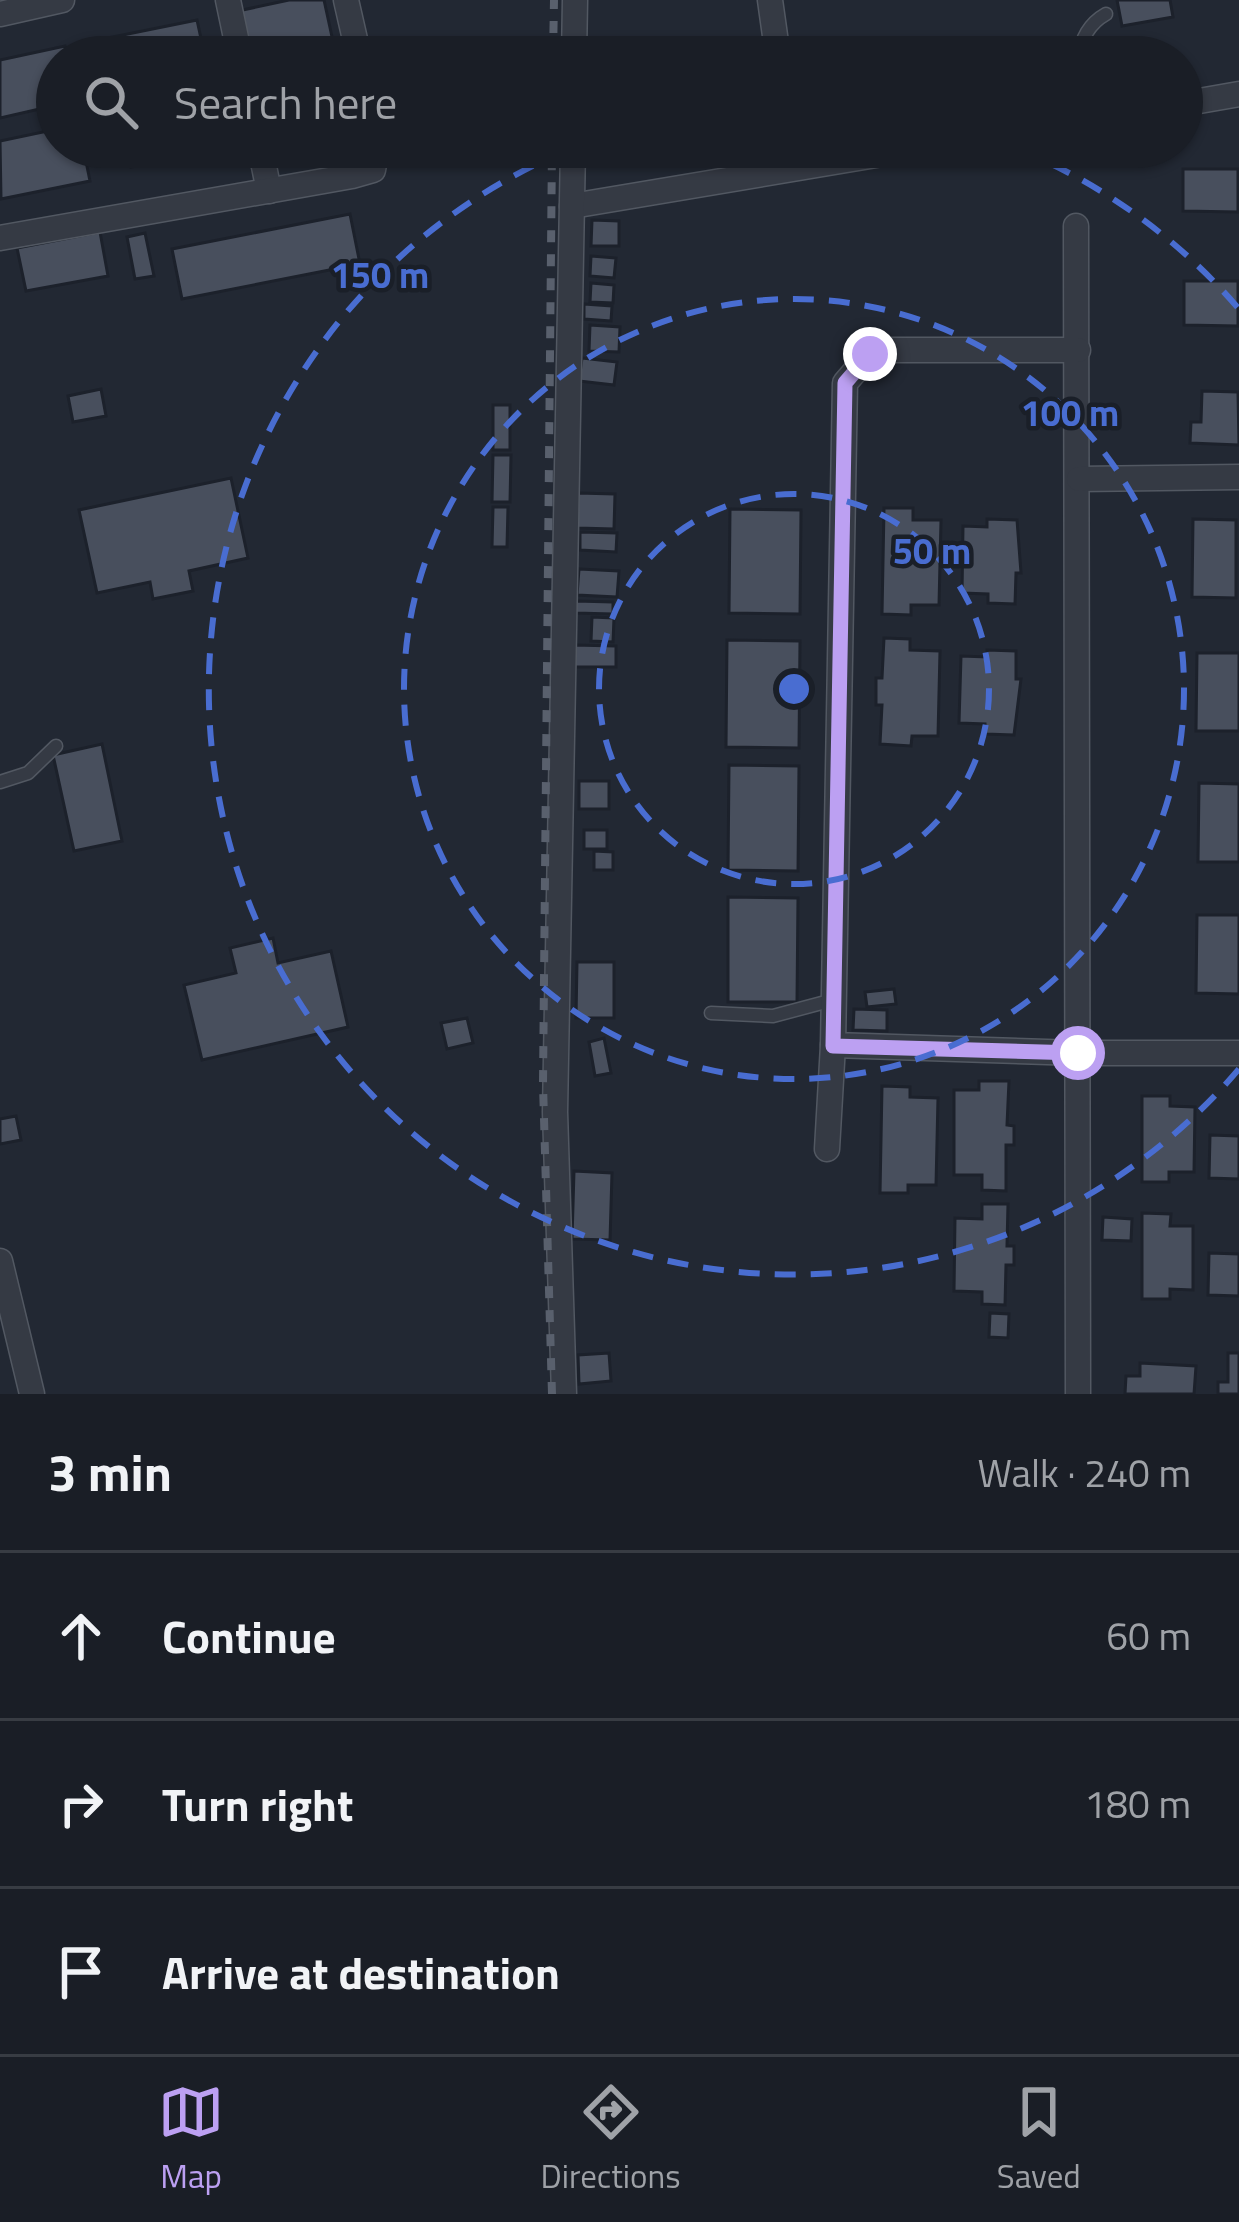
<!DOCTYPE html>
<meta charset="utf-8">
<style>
body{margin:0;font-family:"Titillium Web",sans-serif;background:#272b32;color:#f1f3f6}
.stop{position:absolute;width:36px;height:36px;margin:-27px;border:9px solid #bca0f2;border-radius:50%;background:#fff}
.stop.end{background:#bca0f2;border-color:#fff;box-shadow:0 3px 12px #0008}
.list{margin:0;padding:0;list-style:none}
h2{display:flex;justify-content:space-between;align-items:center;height:156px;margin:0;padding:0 48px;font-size:51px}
h2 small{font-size:39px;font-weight:400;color:#9fa2a7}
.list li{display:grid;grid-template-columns:78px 1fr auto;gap:36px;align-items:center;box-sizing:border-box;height:168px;padding:0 48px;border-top:3px solid #383c43}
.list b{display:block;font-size:45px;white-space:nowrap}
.list em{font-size:39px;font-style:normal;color:#9fa2a7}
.icon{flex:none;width:66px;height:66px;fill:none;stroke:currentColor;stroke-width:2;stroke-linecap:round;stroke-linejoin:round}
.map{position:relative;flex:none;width:1239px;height:1394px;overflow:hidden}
.search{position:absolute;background:#1a1e26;box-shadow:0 3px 9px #0004;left:36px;right:36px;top:36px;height:132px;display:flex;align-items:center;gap:30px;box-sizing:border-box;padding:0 42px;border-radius:66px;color:#9fa2a7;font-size:45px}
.sheet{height:660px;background:#1a1e26}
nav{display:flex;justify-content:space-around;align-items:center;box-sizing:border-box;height:168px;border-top:3px solid #383c43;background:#1a1e26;font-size:33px;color:#9fa2a7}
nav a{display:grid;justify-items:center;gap:6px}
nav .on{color:#bca0f2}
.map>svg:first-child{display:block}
.building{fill:#484f5d;stroke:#1c212b;stroke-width:3}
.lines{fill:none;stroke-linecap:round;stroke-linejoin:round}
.service-casing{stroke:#525862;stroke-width:15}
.minor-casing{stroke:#525862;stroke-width:27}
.service{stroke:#353a44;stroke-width:12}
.minor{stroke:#353a44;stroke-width:24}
.rail{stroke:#59606d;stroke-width:8;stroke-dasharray:12 12;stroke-linecap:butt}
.route{stroke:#bca0f2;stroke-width:15}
.ring{fill:none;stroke:#496dd1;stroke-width:6;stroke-dasharray:21 15}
.centre{fill:#496dd1;stroke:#1a1f28;stroke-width:6}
.ring-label{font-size:36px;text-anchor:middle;font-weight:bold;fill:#496dd1;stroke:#1a1f28;stroke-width:9;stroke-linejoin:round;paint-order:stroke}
</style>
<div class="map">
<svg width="1239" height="1394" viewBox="0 0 1239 1394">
<rect width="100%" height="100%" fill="#222833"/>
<g class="building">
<polygon points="289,0 324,0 334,46 284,57 247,57 238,11"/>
<polygon points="1117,0 1170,0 1173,17 1122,26"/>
<polygon points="197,20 205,57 106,57 103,39"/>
<polygon points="65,46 67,57 57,57 57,105 0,118 0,60"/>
<polygon points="57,129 57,147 83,147 90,181 1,199 0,141"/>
<polygon points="128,147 221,147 222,151 131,167"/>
<polygon points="1183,169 1238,169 1238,212 1183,211"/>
<polygon points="350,214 360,264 182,299 172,249"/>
<polygon points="592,220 619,221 619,246 591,246"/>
<polygon points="100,232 108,276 26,291 17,248"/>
<polygon points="145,233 154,276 135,279 127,237"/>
<polygon points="591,256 616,258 614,278 590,276"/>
<polygon points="1184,281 1238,281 1238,326 1184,325"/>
<polygon points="591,283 614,285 613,303 590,302"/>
<polygon points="584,304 612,306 611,321 584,319"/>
<polygon points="590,325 620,327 619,352 589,351"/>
<polygon points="582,358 617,362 614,385 579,381"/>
<polygon points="101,389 106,416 73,422 68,396"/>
<polygon points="1202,391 1238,392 1239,445 1190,443 1191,422 1201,422"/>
<rect x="493" y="405" width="17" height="45"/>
<polygon points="493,455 511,455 510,502 492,502"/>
<polygon points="231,478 248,558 189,571 193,591 153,599 150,582 97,593 79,510"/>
<polygon points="578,493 615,494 614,529 577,528"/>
<polygon points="493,507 508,507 507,547 492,547"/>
<polygon points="884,508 913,508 913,520 941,520 939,605 911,605 911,615 882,614"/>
<polygon points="730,509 801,510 800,614 729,613"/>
<polygon points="987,519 1017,520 1021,573 1016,573 1015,604 988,603 988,594 962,593 963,526 987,527"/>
<polygon points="1193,519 1236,520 1236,598 1192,597"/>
<polygon points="580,532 617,533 616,552 580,550"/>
<polygon points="579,569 619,571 617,597 577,595"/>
<polygon points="576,601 613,602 613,614 575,613"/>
<polygon points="592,617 614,618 613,642 591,641"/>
<polygon points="884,638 910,639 910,650 940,651 938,736 912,736 911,746 880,744 882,705 876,705 876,678 882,678"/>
<polygon points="727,640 800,641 799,748 726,747"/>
<polygon points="574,645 616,646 616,667 574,667"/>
<polygon points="987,650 1016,651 1016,679 1021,679 1014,735 985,734 985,724 959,723 961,656 987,657"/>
<polygon points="1197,653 1239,653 1239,731 1196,731"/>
<polygon points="102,744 122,841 74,851 53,755"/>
<polygon points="729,765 799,766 798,871 728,870"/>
<rect x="579" y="781" width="30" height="28"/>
<polygon points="1199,783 1239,784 1239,862 1198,862"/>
<rect x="584" y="830" width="23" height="19"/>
<polygon points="594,851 613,852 613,870 594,870"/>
<polygon points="728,897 798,898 797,1002 728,1002"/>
<polygon points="1197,915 1239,915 1239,994 1196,993"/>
<polygon points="273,938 278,963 331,951 348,1027 202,1060 184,985 236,973 230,948"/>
<polygon points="577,962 614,962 614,1018 576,1018"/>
<polygon points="894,989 896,1004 867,1007 865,992"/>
<polygon points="854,1009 887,1010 887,1031 853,1030"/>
<polygon points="467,1018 473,1043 447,1049 441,1023"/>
<polygon points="604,1038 611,1073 595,1076 589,1042"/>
<polygon points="979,1081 1009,1081 1007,1125 1014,1126 1014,1145 1006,1145 1006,1191 982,1190 982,1175 954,1175 954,1090 979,1090"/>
<polygon points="882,1086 910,1087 910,1097 938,1098 936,1185 908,1185 908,1193 880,1193"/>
<polygon points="1142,1096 1170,1096 1170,1106 1195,1107 1194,1172 1169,1172 1169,1182 1142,1182"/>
<polygon points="16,1116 21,1140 0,1144 0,1119"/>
<polygon points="1210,1135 1239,1136 1239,1179 1209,1178"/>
<polygon points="574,1171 612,1173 610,1240 572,1239"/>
<polygon points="982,1204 1008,1204 1007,1246 1014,1246 1014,1265 1006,1265 1005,1305 982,1304 982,1292 954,1291 955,1218 982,1219"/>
<polygon points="1142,1213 1171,1214 1170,1226 1193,1226 1193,1290 1170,1289 1170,1299 1142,1299"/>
<polygon points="1103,1217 1132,1219 1131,1241 1102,1240"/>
<polygon points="1209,1253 1239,1254 1239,1296 1208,1295"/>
<polygon points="990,1313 1009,1314 1008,1338 989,1337"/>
<polygon points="609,1353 611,1381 579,1384 578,1355"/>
<polygon points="1228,1353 1239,1353 1239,1394 1218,1394 1218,1382 1228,1382"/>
<polygon points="1140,1363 1196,1366 1194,1394 1125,1394 1126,1376 1140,1376"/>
</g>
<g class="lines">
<g class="service-casing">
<g id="service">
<path d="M1080 57C1080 39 1090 23 1106 14"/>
<polyline points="0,782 28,773 56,746"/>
<polyline points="711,1013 773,1016 833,1000"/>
</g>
</g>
<g class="minor-casing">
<g id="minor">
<polyline points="228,0 240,57"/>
<polyline points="346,0 359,57"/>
<polyline points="770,0 778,57"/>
<polyline points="0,14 62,0"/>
<polyline points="574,57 575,0"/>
<polyline points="1182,104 1239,94"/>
<polyline points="260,147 269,191"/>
<polyline points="572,206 924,147"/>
<polyline points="1076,226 1078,1394"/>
<polyline points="0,238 352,176 373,170 377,147"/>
<polyline points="1078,350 888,350 870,354 845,383 833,1045 1078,1053 1239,1053"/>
<polyline points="1079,479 1239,477"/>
<polyline points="827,1149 833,1045"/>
<polyline points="0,1261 32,1394"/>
<polyline points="564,1394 555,1112 573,147"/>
</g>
</g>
<use href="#service" class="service"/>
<use href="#minor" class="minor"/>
<g class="rail">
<polyline points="553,57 554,0"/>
<polyline points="552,1394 543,1084 552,147"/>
</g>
</g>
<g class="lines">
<polyline class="route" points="870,354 845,383 833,1046 1078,1053"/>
</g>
<g class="ring">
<circle cx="794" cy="689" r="195"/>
<circle cx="794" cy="689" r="390"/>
<path d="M1239 1069A585 585 0 1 1 570 149M1018 149A585 585 0 0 1 1239 309"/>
</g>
<circle cx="794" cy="689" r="18" class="centre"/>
<g class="ring-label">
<text x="380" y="288">150 m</text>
<text x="1070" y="426">100 m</text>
<text x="932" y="564">50 m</text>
</g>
</svg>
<div class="stop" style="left:1078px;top:1053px"></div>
<div class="stop end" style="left:870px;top:354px"></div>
<div class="search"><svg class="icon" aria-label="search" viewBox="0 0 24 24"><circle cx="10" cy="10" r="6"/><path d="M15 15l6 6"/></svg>Search here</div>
</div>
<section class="sheet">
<h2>3 min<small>Walk · 240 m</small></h2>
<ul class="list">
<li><svg class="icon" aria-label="ahead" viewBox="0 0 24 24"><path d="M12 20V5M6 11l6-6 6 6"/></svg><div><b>Continue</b></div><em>60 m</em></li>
<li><svg class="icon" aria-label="right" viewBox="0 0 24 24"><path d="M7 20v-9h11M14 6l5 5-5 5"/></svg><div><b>Turn right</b></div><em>180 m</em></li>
<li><svg class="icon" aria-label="arrive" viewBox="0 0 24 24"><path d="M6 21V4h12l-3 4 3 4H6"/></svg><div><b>Arrive at destination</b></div></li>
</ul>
</section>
<nav>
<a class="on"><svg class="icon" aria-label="map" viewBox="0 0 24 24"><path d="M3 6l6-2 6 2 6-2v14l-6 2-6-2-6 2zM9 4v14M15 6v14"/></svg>Map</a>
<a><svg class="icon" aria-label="directions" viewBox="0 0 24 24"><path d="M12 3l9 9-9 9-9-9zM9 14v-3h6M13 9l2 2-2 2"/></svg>Directions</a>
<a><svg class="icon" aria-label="saved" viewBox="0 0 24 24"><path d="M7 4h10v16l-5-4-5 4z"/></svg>Saved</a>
</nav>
